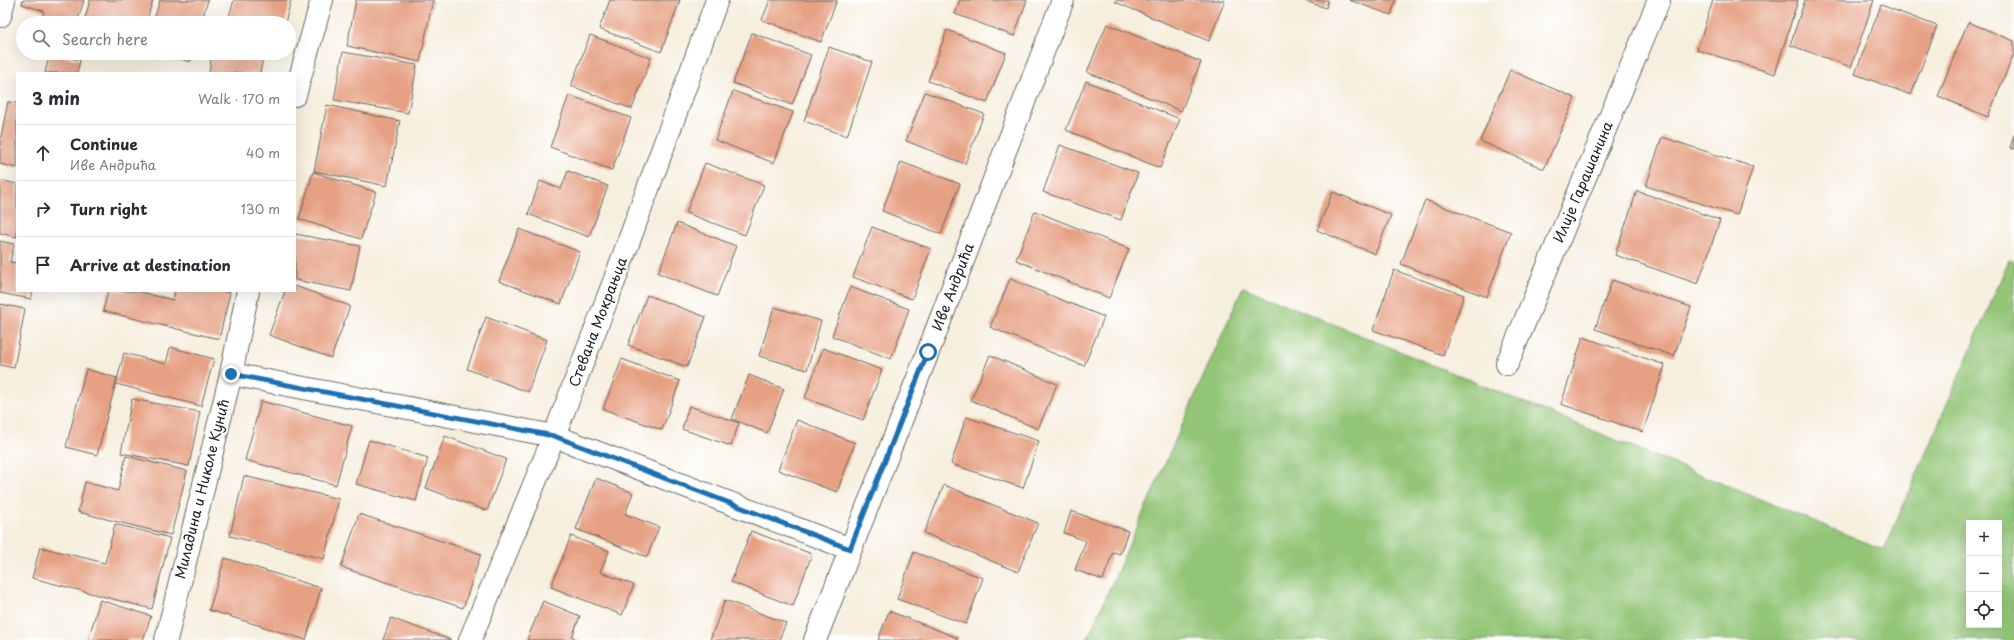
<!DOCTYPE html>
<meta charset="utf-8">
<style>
body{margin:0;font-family:"Playpen Sans",sans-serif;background:#f7f7f7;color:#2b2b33}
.controls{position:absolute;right:12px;bottom:12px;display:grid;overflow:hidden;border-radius:0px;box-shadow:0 4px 16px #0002}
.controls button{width:36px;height:36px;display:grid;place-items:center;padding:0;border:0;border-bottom:1px solid #e1e1e2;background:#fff;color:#2b2b33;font:20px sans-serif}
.stop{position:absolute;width:12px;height:12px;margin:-9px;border:3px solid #1f6fb2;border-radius:50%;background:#fff}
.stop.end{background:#1f6fb2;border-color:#fff;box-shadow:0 1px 4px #0008}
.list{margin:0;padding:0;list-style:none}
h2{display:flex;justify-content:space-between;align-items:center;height:52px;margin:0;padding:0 16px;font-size:17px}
h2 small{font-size:13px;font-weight:400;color:#7c7c81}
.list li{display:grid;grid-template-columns:26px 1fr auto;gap:12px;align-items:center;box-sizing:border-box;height:56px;padding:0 16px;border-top:1px solid #e1e1e2}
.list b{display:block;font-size:15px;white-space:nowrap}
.list p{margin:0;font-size:13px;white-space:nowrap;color:#7c7c81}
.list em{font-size:13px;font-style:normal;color:#7c7c81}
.icon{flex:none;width:22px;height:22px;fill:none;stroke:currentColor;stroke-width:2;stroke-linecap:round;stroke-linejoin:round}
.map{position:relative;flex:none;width:2014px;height:640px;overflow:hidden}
.search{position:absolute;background:#fff;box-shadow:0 4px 16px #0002;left:16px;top:16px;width:280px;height:44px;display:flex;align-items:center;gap:10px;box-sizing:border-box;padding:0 14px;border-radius:22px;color:#7c7c81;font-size:15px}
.panel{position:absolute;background:#fff;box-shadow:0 4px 16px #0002;left:16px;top:72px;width:280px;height:220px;border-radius:0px}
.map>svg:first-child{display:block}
.green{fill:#92c576;stroke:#577049;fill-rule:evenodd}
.building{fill:#e6a083}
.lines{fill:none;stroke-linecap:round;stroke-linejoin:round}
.minor-casing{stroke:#686660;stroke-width:24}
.minor{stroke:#fff;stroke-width:22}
.route{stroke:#1f6fb2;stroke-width:5}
.labels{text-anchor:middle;stroke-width:4;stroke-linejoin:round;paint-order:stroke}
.street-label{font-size:14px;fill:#1c1c1c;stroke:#fff}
</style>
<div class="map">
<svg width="2014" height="640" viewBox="0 0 2014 640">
<rect width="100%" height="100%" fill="#fff"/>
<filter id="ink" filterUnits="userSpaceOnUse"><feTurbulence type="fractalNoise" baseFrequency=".025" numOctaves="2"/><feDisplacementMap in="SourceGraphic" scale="8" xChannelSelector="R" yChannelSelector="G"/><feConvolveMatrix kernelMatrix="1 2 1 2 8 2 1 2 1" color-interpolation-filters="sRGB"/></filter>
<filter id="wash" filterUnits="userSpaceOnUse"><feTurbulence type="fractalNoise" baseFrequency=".012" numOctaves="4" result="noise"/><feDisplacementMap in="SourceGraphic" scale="16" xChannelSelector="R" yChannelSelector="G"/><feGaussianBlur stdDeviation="0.9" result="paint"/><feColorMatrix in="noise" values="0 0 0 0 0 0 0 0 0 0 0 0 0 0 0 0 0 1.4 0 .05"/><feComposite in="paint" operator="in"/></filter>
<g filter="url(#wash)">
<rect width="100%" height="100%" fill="#f6efde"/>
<path class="green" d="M2009 260 2014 262V640H1087L1243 287 1884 550ZM1969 523H1999V625H1969Z"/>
<g id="blocks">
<g class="building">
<polygon points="23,0 84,0 77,23 41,23 44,11 22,4"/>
<polygon points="90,0 153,0 146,23 84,23"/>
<polygon points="160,0 208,0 201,23 153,23"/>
<polygon points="234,0 291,0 285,23 227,23"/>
<polygon points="356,0 433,0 420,62 347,46"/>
<polygon points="610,0 680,0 661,52 599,29"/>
<polygon points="770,0 837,0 821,42 762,20"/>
<polygon points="960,0 1027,0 1014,36 955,14"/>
<polygon points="1116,0 1225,0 1209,41 1115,2"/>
<polygon points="1303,0 1328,0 1326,8"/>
<polygon points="1349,0 1396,0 1391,15"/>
<polygon points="1713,0 1798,0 1775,74 1697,50"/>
<polygon points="1805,0 1874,0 1851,67 1790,45"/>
<polygon points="1881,5 1937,26 1911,95 1855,74"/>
<polygon points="1968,22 2014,41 2014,53 1988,117 1938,96"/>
<polygon points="1107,24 1201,62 1181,111 1087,72"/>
<polygon points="947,30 1006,53 987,103 928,81"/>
<polygon points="752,33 811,55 792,105 733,83"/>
<polygon points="590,35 651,58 632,109 571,86"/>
<polygon points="829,47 872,62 847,136 804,121"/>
<polygon points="343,52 417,65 408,113 334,100"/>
<polygon points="50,53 80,60 77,73 45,73"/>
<polygon points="162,53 193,53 190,62"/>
<polygon points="212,53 264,53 260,73 209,73"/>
<polygon points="1510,70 1575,98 1544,169 1480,141"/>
<polygon points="1086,81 1180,119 1160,168 1066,130"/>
<polygon points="733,91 793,112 774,163 715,140"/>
<polygon points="925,92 984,114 965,164 906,141"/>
<polygon points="569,95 631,118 612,170 550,147"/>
<polygon points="8,102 17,103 17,168 0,164 0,141"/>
<polygon points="327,105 400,121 387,186 314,171"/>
<polygon points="2014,135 2014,149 2010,148"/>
<polygon points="1662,137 1753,167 1737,215 1646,186"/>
<polygon points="1060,145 1138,173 1121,220 1043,192"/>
<polygon points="901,162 960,184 941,234 882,211"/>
<polygon points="705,163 764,185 745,235 686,213"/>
<polygon points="568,171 608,186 589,237 528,214 540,181 561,189"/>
<polygon points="313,172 376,192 361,239 299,219"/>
<polygon points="0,180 17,184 17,237 0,233"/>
<polygon points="1637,191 1720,220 1698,284 1615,255"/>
<polygon points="1333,192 1391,215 1375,254 1317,230"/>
<polygon points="1425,200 1511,232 1487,297 1401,264"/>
<polygon points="1035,211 1129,249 1109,298 1016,260"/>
<polygon points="677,223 736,246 717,296 658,273"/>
<polygon points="872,227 931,249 912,299 853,277"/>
<polygon points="519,229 580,252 561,304 499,281"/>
<polygon points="295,234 360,246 351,291 295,280"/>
<polygon points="0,241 14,244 10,262 17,263 17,291 33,291 31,299 0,293"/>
<polygon points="1394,270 1464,295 1443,355 1373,330"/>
<polygon points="1010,279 1104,317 1084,366 990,327"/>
<polygon points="1612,280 1691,307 1674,356 1595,329"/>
<polygon points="295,286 350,306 331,358 269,335 285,291 295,291"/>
<polygon points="850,287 909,309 891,359 832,336"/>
<polygon points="108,291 136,291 173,300 175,291 221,291 230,293 219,339 103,311"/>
<polygon points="647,295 706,317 687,367 628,345"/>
<polygon points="0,304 25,309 14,368 0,365"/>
<polygon points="774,307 821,321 807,370 759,356"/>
<polygon points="486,317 547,340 528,392 467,369"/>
<polygon points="1583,337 1665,365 1643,432 1561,404"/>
<polygon points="170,347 214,359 201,406 116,384 124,353 166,364"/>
<polygon points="823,348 882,370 863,420 805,398"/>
<polygon points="990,355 1057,384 1038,429 971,400"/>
<polygon points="622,359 680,381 662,430 603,409"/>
<polygon points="86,369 117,378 97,455 66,447"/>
<polygon points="749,375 784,389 767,433 732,419"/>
<polygon points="132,399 200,412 189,466 121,453"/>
<polygon points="261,401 352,426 336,485 245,460"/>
<polygon points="689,406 739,423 731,446 682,429"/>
<polygon points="966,417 1039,441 1023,488 951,464"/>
<polygon points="797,420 855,443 837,492 778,470"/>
<polygon points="445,436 506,459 487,511 426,488"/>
<polygon points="369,440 428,458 416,501 356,484"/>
<polygon points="126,456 187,471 171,535 78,512 85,482 118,491"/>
<polygon points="244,476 339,499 324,559 230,536"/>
<polygon points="596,478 633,493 625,514 659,527 647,557 576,529"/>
<polygon points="944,485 1038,523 1018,572 924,533"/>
<polygon points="1071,511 1128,531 1120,554 1113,552 1103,580 1075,570 1086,541 1064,533"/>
<polygon points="359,514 481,554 463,608 341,567"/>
<polygon points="115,524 170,538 152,609 32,578 40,547 105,563"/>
<polygon points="751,531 812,554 793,606 731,582"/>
<polygon points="571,536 609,551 600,572 634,585 622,615 551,587"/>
<polygon points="914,552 983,578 966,624 897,599"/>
<polygon points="225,558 321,588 306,640 209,610"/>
<polygon points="100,600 151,616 143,640 88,640"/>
<polygon points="725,600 786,623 779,640 710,640"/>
<polygon points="543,601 580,616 572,637 579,640 527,640"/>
<polygon points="889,611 958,638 957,640 878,640"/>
<polygon points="391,618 451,640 383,640"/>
</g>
</g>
</g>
<g filter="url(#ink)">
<use href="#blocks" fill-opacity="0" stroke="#686660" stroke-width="1"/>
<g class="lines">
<g class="minor-casing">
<g id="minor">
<polyline points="0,16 4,0"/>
<polyline points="295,95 322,0"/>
<polyline points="1507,364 1659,0"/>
<polyline points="231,374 554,436 850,549"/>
<polyline points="166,640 231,374 248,291"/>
<polyline points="470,640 554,436 615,279 717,0"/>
<polyline points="815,640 928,352 1063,0"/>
</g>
</g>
<use href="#minor" class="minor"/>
</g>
</g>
<g class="lines" filter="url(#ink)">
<polyline class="route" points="231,374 554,436 850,549 928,352"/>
</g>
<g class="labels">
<g class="street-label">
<text transform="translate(1583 182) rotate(-67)" y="5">Илије Гарашанина</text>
<text transform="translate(953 287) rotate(-69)" y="5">Иве Андрића</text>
<text transform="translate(598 322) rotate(-69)" y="5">Стевана Мокрањца</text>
<text transform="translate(202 489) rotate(-76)" y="5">Миладина и Николе Кунић</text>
</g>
</g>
</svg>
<div class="controls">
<button>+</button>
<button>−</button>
<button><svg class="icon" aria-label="locate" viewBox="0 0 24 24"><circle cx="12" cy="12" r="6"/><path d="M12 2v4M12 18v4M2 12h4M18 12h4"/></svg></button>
</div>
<div class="stop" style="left:928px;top:352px"></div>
<div class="stop end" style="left:231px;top:374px"></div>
<div class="search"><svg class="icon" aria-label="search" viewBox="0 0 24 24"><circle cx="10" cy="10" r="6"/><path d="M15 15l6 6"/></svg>Search here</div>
<section class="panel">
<h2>3 min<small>Walk · 170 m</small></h2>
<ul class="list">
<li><svg class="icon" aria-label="ahead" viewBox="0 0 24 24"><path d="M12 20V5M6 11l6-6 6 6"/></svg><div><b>Continue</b><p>Иве Андрића</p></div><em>40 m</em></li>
<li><svg class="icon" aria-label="right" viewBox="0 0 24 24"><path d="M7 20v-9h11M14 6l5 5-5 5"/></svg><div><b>Turn right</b></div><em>130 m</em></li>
<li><svg class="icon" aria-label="arrive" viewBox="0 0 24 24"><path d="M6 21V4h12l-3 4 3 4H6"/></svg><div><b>Arrive at destination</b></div></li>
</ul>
</section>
</div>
